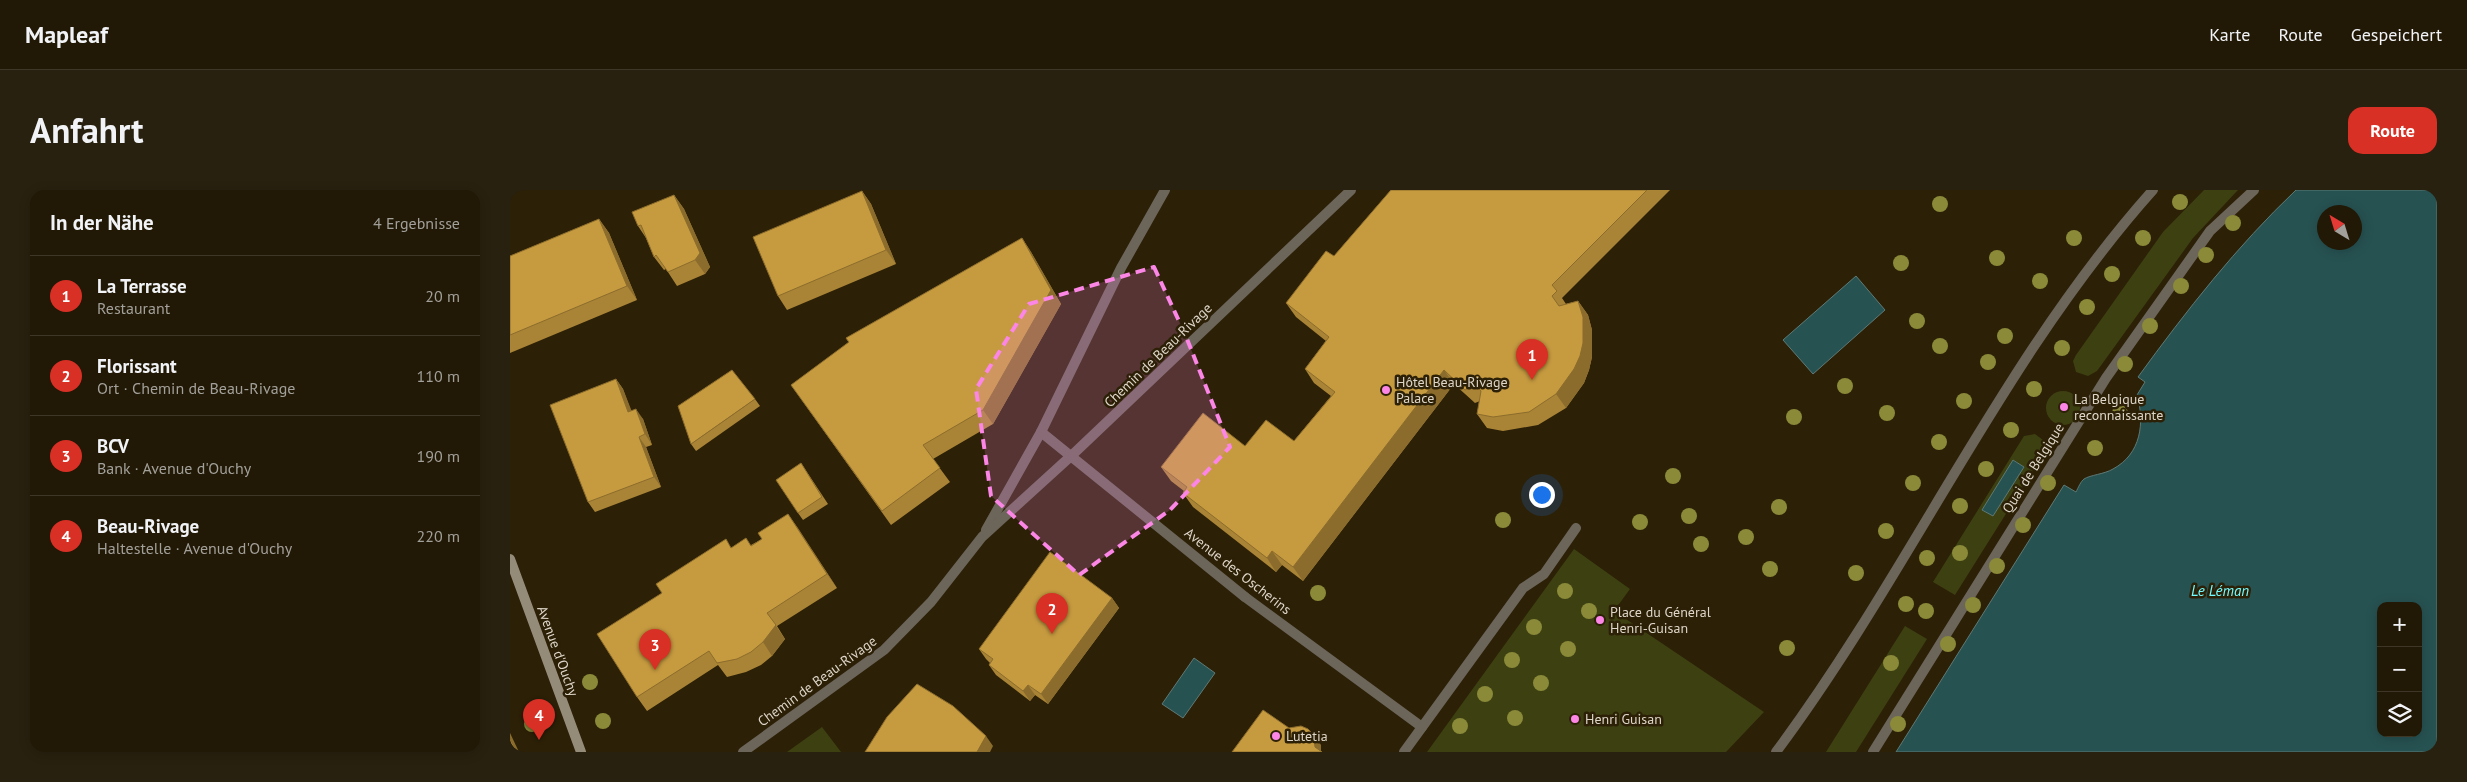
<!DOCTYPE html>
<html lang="de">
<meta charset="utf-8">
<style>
body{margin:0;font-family:"PT Sans",sans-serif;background:#29210f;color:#f1f3f6}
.controls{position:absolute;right:15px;bottom:15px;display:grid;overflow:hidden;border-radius:10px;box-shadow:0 2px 12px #0003}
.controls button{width:45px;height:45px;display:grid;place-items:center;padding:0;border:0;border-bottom:1px solid #3e3727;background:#211805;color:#f1f3f6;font:25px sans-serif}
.compass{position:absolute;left:1807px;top:15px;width:45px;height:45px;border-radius:50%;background:#211805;box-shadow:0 2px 12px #0003;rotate:322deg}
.you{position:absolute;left:1031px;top:304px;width:18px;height:18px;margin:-12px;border:4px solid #fff;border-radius:50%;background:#1a73e8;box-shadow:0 0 0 8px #1a73e833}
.badge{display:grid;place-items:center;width:32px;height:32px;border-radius:50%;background:#d93025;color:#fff;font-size:16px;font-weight:700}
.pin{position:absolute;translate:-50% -41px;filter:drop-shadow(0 1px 2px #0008)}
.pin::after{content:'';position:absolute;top:26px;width:18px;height:15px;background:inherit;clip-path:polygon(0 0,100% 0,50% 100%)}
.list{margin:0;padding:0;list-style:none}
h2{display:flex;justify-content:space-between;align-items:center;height:65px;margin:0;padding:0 20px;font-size:21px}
h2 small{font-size:16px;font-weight:400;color:#a2a09a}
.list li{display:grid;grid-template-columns:32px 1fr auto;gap:15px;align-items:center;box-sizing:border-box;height:80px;padding:0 20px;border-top:1px solid #3e3727}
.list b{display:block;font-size:19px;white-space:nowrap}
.list p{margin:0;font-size:16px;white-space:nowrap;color:#a2a09a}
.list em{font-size:16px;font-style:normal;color:#a2a09a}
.icon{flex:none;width:28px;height:28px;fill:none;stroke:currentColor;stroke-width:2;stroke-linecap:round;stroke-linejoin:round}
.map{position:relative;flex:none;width:1927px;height:562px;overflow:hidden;border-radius:15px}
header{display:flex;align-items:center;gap:30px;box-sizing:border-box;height:70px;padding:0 25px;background:#211805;border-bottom:1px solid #3e3727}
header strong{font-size:24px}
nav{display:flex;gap:28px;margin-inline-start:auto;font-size:18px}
.intro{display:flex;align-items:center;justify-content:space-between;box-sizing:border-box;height:120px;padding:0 30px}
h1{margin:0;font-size:35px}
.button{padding:12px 22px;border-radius:15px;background:#d93025;color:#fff;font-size:18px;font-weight:700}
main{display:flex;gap:30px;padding:0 30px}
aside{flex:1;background:#211805;border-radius:15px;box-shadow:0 2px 12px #0003}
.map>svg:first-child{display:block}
.green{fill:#3d4011;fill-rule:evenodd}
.water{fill:#275252;stroke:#5e7a75;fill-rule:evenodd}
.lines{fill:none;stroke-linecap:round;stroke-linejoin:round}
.service{stroke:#6c655a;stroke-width:10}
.pedestrian{stroke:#6c655a;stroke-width:10}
.minor{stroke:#6c655a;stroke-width:10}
.tertiary{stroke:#6c655a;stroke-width:10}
.secondary{stroke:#958b79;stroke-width:10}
.tree{fill:#8a8a39}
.wall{fill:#aa8436}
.shaded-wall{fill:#8b6c2c}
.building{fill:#c69a3f;stroke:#8b6c2c}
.marked{fill:#fb86e5;fill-opacity:0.2;stroke:#fb86e5;stroke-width:4;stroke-dasharray:10 6;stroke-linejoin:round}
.poi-dot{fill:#fb86e5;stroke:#2c2007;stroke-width:2}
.labels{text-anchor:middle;stroke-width:5;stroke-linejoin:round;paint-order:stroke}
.street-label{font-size:14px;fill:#ded6c8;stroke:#2c2007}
.poi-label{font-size:14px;fill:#ded6c8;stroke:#2c2007;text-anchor:start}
.water-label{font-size:15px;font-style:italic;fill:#73fcff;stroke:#2c2007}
</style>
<header>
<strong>Mapleaf</strong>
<nav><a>Karte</a><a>Route</a><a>Gespeichert</a></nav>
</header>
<div class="intro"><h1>Anfahrt</h1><a class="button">Route</a></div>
<main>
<aside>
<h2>In der Nähe<small>4 Ergebnisse</small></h2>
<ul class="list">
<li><span class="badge">1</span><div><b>La Terrasse</b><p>Restaurant</p></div><em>20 m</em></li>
<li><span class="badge">2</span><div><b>Florissant</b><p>Ort · Chemin de Beau-Rivage</p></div><em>110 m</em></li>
<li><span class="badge">3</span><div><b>BCV</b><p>Bank · Avenue d'Ouchy</p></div><em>190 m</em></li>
<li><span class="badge">4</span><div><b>Beau-Rivage</b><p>Haltestelle · Avenue d'Ouchy</p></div><em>220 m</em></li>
</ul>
</aside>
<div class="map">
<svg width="1927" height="562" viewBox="0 0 1927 562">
<rect width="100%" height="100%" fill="#2c2007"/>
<g class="green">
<polygon points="1694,0 1728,0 1683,48 1587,181 1578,186 1566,182 1563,171 1566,165 1653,42"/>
<circle cx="1553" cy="218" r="17"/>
<path d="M1525 244 1533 250 1536 260 1445 405 1423 392 1514 246ZM1504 270 1514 277 1483 326 1472 320Z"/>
<polygon points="1064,359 1120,399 1104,421 1254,522 1216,562 917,562"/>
<polygon points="1395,436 1417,449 1346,562 1316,562"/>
<polygon points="312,537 331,562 277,562"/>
</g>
<g class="water">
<path d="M1786 0H1927V562H1386L1554 295 1566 302C1568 298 1571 291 1574 289 1580 285 1595 284 1603 279 1631 264 1635 233 1627 205L1635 192 1628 187C1676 121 1727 56 1786 0ZM1844 22V52H1814V22ZM1871 416H1908V543H1871Z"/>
<polygon points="1346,86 1375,120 1303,184 1273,150"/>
<polygon points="1503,270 1514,277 1483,326 1472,320"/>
<polygon points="684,468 705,483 673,528 652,514"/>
</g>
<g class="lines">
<polyline class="service" points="561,266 841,0"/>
<g class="pedestrian">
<polyline points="735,407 912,537"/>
<polyline points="894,562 1013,398 1034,384 1066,338"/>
<polyline points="1363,562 1596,188 1700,41 1744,0"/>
</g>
<g class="minor">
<polyline points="531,242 735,407"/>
<polyline points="476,340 531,242 611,78 655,0"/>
<polyline points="233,562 374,460 421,412 472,347 561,266"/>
</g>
<path class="tertiary" d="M1266 562C1401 381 1492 169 1643 0"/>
<polyline class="secondary" points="0,369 71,562"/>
</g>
<g class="tree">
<circle cx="1670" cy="12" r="8"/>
<circle cx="1430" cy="14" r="8"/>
<circle cx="1723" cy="33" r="8"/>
<circle cx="1564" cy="48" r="8"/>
<circle cx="1633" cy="48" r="8"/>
<circle cx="1696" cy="65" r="8"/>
<circle cx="1487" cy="68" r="8"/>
<circle cx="1391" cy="73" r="8"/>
<circle cx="1602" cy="84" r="8"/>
<circle cx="1530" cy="91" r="8"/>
<circle cx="1671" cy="96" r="8"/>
<circle cx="1577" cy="117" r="8"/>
<circle cx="1407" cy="131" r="8"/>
<circle cx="1640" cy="136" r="8"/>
<circle cx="1495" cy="146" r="8"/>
<circle cx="1430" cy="156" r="8"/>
<circle cx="1552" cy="158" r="8"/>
<circle cx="1478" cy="172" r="8"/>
<circle cx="1615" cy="174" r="8"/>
<circle cx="1335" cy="196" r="8"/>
<circle cx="1524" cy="199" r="8"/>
<circle cx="1454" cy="211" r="8"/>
<circle cx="1377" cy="223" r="8"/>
<circle cx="1610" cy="223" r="8"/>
<circle cx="1284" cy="227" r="8"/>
<circle cx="1501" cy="240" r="8"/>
<circle cx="1429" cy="252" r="8"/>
<circle cx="1585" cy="258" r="8"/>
<circle cx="1476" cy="279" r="8"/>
<circle cx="1163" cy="286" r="8"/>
<circle cx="1403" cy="293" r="8"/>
<circle cx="1538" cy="293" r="8"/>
<circle cx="1450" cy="316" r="8"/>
<circle cx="1269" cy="317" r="8"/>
<circle cx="1179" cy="326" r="8"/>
<circle cx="993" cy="330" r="8"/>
<circle cx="1130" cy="332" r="8"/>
<circle cx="1513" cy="335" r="8"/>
<circle cx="1376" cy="341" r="8"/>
<circle cx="1236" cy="347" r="8"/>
<circle cx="1191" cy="354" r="8"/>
<circle cx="1450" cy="363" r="8"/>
<circle cx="1417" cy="368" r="8"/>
<circle cx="1487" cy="376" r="8"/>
<circle cx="1260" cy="379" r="8"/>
<circle cx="1346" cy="383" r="8"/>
<circle cx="1055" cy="401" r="8"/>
<circle cx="808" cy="403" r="8"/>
<circle cx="1396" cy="414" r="8"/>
<circle cx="1463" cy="415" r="8"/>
<circle cx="1079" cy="421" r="8"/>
<circle cx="1416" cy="421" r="8"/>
<circle cx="1024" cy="437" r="8"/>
<circle cx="1438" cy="454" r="8"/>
<circle cx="1277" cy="458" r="8"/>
<circle cx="1058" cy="459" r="8"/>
<circle cx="1002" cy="470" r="8"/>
<circle cx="1381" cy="473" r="8"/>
<circle cx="80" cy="492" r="8"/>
<circle cx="1031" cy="493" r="8"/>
<circle cx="975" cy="504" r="8"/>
<circle cx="1005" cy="528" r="8"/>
<circle cx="93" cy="531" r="8"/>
<circle cx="22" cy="534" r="8"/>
<circle cx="1388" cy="534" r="8"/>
<circle cx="950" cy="536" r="8"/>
</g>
<g class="wall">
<polygon points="881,0 1160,0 1052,108 1056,114 1068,111 1078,125 1082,140 1082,167 1079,180 1074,193 1056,218 1028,235 993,241 977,238 967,224 970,211 965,213 944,194 793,391 772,375 766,382 683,317 673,303 674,301 661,291 651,277 735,256 784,251 821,206 804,193 795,179 816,151 786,127 776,113 824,66"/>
<polygon points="352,1 361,14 386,74 277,120 268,106"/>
<polygon points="164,5 174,19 200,77 195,84 167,96 156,79 154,80 144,67 136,48 128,36"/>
<polygon points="89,29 99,43 127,110 0,163 0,66"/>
<polygon points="512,48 521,62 551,114 483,234 423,269 440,292 381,335 281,195 339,153 336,148"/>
<polygon points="106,189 113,199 121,221 133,229 142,255 136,257 151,297 85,322 78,312"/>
<polygon points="245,209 250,216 186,261 181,254"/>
<polygon points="291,273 318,314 293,330 288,323"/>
<polygon points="278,324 327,398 267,436 275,449 262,466 251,475 236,482 217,487 208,475 137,521 127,507 152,403 222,357 241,355 252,349"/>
<polygon points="602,408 609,418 538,514 525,505 520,511 486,485 479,475 480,473 476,469 469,459"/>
</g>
<g class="shaded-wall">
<polygon points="352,1 361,14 386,74 376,60"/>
<polygon points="164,5 174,19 200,77 195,84 185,70"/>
<polygon points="89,29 99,43 127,110 117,96"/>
<polygon points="512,48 521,62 551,114 483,234 473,220"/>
<polygon points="1068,111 1078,125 1082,140 1082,167 1079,180 1074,193 1056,218 1046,204"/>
<polygon points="934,180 944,194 793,391 783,377"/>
<polygon points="106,189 113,199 126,232 118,222"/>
<polygon points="126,219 133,229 142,255 135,244"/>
<polygon points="129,247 136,257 151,297 144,287"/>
<polygon points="278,324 288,338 327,398 317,384"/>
<polygon points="762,361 772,375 766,382 757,368"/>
<polygon points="602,408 609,418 538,514 531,504"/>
<polygon points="257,423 275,449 262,466 253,452"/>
<polygon points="518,495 525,505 520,511 513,501"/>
<polygon points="0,543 9,562 7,562 0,549"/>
<polygon points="804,545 811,555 811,562 805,557"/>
<polygon points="476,546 483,556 480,562 467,562"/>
</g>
<g class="building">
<polygon points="881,0 1137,0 1042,95 1047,101 1042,106 1049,116 1068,111 1073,127 1073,153 1070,166 1064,179 1046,204 1019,222 983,227 967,224 971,201 965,194 955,200 934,180 783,377 762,361 757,368 673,303 677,297 651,277 693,223 735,256 756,230 784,251 825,202 795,179 819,147 776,113 816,61 824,66"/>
<polygon points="352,1 376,60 268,106 243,47"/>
<polygon points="164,5 190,63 185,70 158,82 146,65 144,67 131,35 128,36 122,22"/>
<polygon points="89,29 117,96 0,145 0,66"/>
<polygon points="512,48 541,100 473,220 413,255 430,278 372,321 281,195 339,152 336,148"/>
<polygon points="222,180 245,209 181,254 168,216"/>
<polygon points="106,189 118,222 126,219 135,244 129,247 144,287 78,312 40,215"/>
<polygon points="291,273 312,307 288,323 266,290"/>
<polygon points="278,324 317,384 257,423 266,435 253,452 241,462 227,469 207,473 199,461 127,507 87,444 152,403 146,394 216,349 221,358 236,348 241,356 252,349 248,343"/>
<polygon points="540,362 602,408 531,504 518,495 513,501 479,475 483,469 469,459"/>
<polygon points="407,494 443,516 476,546 467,562 355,562 377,527"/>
<polygon points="753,520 779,538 791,536 798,539 804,545 805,557 812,562 722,562"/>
<polygon points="0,549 7,562 0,562"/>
</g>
<path class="marked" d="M644 77 675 144 720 257 660 320 569 385 481 306 466 199 519 114Z"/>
<g class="poi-dot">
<circle cx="876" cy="200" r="5"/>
<circle cx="1554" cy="217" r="5"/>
<circle cx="1090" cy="430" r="5"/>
<circle cx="1065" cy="529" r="5"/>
<circle cx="766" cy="546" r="5"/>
</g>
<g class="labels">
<g class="street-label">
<text transform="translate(648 165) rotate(-44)" y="5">Chemin de Beau-Rivage</text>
<text transform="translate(1523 278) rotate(-58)" y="5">Quai de Belgique</text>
<text transform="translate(728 381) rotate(38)" y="5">Avenue des Oscherins</text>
<text transform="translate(48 461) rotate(70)" y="5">Avenue d'Ouchy</text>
<text transform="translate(307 491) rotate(-36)" y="5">Chemin de Beau-Rivage</text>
</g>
<g class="poi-label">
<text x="886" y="197">Hôtel Beau-Rivage<tspan x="886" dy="16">Palace</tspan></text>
<text x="1564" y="214">La Belgique<tspan x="1564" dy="16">reconnaissante</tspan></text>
<text x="1100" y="427">Place du Général<tspan x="1100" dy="16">Henri-Guisan</tspan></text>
<text x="1075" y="534">Henri Guisan</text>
<text x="776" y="551">Lutetia</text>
</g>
<g class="water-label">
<text x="1710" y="406">Le Léman</text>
</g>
</g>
</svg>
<div class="controls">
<button>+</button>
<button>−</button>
<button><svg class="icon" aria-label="layers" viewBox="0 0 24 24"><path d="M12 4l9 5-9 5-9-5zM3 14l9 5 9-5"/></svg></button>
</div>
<svg class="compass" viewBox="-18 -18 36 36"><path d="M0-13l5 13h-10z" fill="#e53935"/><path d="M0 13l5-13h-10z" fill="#a2a09a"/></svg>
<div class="you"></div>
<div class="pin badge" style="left:1022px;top:190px">1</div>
<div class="pin badge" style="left:542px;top:444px">2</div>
<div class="pin badge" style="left:145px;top:480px">3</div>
<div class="pin badge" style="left:29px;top:550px">4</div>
</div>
</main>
